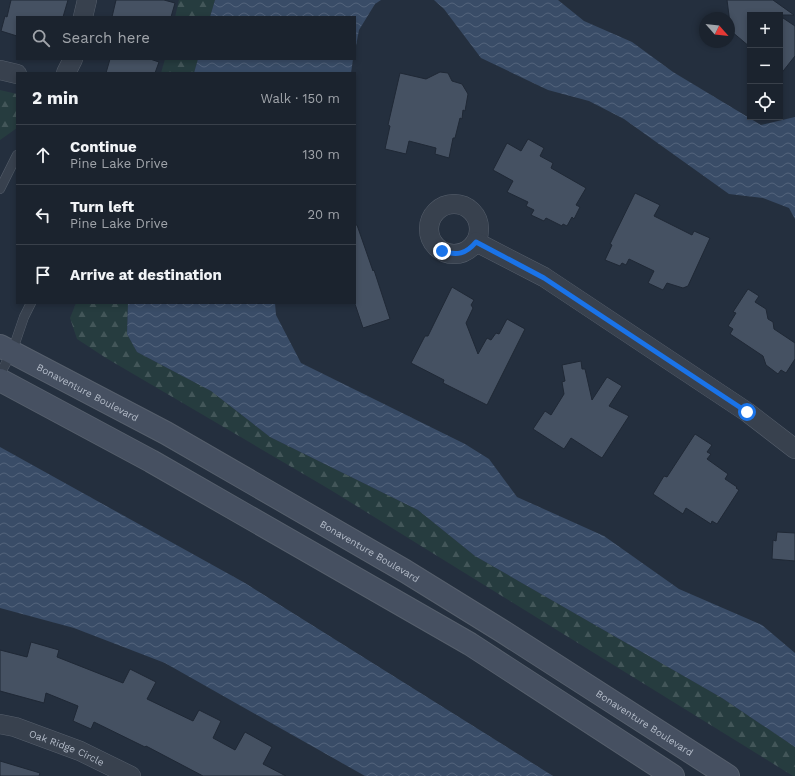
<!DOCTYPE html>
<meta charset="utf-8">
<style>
body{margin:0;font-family:"Work Sans",sans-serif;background:#242b36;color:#f1f3f6}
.controls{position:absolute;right:12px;top:12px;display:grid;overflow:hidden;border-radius:0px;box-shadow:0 2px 6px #0003}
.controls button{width:36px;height:36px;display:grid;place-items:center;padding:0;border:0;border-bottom:1px solid #39404a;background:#1b232e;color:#f1f3f6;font:20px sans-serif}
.compass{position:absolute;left:699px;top:12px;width:36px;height:36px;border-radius:50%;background:#1b232e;box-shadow:0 2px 6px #0003;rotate:117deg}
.stop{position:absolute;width:12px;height:12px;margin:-9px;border:3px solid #1a73e8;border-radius:50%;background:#fff}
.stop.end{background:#1a73e8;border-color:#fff;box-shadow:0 1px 4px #0008}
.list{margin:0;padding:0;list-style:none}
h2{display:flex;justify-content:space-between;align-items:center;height:52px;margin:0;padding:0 16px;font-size:17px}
h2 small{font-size:13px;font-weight:400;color:#a0a4aa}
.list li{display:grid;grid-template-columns:26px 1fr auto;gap:12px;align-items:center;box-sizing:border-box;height:60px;padding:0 16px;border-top:1px solid #39404a}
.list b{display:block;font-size:15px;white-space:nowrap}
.list p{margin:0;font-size:13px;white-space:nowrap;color:#a0a4aa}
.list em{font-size:13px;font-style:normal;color:#a0a4aa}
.icon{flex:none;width:22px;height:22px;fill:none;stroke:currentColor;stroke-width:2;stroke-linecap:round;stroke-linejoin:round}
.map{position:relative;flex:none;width:795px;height:776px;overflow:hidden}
.search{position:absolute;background:#1b232e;box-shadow:0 2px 6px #0003;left:16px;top:16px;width:340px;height:44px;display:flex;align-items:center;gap:10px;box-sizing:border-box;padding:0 14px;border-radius:0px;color:#a0a4aa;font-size:15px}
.panel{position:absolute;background:#1b232e;box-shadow:0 2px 6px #0003;left:16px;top:72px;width:340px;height:232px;border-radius:0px}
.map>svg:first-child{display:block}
.forest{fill:url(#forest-firs)}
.water{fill:url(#water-waves)}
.building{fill:#455162;stroke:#1f2835}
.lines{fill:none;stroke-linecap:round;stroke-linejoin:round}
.lane-casing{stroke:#565f6c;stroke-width:10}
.street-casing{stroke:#565f6c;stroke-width:20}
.secondary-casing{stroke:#565f6c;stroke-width:24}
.lane{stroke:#38414e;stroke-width:9}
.street{stroke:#38414e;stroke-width:19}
.secondary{stroke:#465061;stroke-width:22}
.route{stroke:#1a73e8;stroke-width:5}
.labels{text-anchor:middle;stroke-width:4;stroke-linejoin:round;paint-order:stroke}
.street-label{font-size:10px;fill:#b4bcc9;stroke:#1d2633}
</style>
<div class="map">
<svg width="795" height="776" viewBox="0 0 795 776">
<defs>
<pattern id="forest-firs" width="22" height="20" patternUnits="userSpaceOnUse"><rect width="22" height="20" fill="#263c3f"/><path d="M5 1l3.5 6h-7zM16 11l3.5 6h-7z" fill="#435659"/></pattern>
<pattern id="water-waves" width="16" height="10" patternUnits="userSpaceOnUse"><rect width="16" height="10" fill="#394c67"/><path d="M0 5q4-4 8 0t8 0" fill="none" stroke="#53647b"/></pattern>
</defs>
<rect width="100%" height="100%" fill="#242f3e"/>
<g class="forest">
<polygon points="179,0 215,0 210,17 175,17"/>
<polygon points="165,59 198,59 194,73 161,73"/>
<polygon points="0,90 17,94 17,128 0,140"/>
<polygon points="76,303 128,303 127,334 137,352 211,391 270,437 418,510 475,556 722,698 795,747 795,776 793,776 329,489 106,358 77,339 70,318"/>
</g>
<g class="water">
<polygon points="215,0 381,0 375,4 359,30 355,51 355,17 210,17"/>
<polygon points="434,0 558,0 584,21 632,42 673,72 761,125 795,117 795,219 789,208 763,198 729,194 624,119 589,101 548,90 481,58 444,9"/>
<polygon points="198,59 353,59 351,73 194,73"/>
<polygon points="128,303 275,303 276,315 301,363 465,444 489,459 517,497 604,536 679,589 762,625 795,653 795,747 722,698 475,556 418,510 270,437 211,391 137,352 127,334"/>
<polygon points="0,447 245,583 553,776 365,776 165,663 74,628 0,608"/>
</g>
<g class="building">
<polygon points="11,0 68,0 63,17 17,17 17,36 1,31 5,16 7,17"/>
<polygon points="116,0 164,0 175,3 171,17 112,17"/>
<polygon points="727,0 773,0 794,15 750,15 750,47 731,31"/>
<polygon points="780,16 795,26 795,56 780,75"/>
<polygon points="110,59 150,59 159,62 155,73 106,73"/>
<polygon points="440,72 448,73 452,81 462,84 468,94 465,111 463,110 462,119 460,118 455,138 453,138 449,158 435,154 436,148 409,141 406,154 385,149 390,126 388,125 400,73 426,79"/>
<polygon points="528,139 544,148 540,156 553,163 551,168 586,188 576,205 580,207 574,219 572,217 567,226 563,224 562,226 546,218 544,221 531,215 534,210 526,206 528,202 507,192 513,181 493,170 507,143 521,151"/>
<polygon points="635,193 660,205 654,216 692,235 694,231 710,238 688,286 683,288 667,283 663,290 648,283 654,271 629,259 626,265 622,263 620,266 605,260 612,245 610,244"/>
<polygon points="355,225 357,225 373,271 374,270 390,319 363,328 355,304"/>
<polygon points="452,287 474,300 471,305 473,308 466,323 478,354 487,338 491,340 496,333 499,334 507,319 525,329 487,405 443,383 444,380 411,363 425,336 428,336"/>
<polygon points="748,289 759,296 755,302 766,309 768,319 773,322 774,329 795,343 795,359 786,373 781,370 778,374 766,365 763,356 730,334 733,329 728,326 736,313 733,312"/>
<polygon points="581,361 582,369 585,369 592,400 607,377 622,386 609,406 629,416 602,458 571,438 564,449 533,429 545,411 551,415 564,394 562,382 565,381 562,365"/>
<polygon points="695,434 712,445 707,452 711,454 707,459 728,474 725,479 737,487 736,488 739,490 717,524 712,521 711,524 686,508 683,514 653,494 664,476 667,477"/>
<polygon points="777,532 795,533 795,561 772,559 773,540 776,541"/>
<polygon points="31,642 59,650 57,657 123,683 130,669 156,682 147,699 193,721 199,710 221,721 213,738 235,750 245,732 272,747 263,764 286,776 203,776 146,746 145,747 94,722 91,729 73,721 78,706 46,693 44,703 0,691 0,650 27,657"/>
<polygon points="0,761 40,773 39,776 0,776"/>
</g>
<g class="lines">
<g class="lane-casing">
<g id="lane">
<polyline points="0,189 17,155"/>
<polyline points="0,374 12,352 24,317 31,303"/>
</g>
</g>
<g class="street-casing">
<g id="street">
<polyline points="83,17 87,0"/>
<polyline points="0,70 17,74"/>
<polyline points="66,73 73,59"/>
<circle cx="454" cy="229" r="25"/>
<polyline points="476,242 544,277 747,412 795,449"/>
<path id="s1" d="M0 724 15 727 80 751 131 776"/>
</g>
</g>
<g class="secondary-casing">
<g id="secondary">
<path id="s2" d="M0 346 166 433 405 571 502 631 728 776"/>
<polyline points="0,380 151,461 470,644 673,776"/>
</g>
</g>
<use href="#lane" class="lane"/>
<use href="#street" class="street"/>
<use href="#secondary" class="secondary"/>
</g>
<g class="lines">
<path class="route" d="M442 251C457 256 466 254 476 242L544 278 747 412"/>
</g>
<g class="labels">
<g class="street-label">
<text dy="4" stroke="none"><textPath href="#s2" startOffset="99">Bonaventure Boulevard</textPath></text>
<text dy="4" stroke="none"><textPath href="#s2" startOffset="423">Bonaventure Boulevard</textPath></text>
<text dy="4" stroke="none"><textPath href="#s2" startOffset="747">Bonaventure Boulevard</textPath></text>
<text dy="4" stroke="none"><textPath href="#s1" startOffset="71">Oak Ridge Circle</textPath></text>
</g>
</g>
</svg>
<div class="controls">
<button>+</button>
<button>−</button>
<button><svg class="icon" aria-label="locate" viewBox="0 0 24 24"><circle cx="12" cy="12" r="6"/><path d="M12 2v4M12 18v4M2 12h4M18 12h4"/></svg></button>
</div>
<svg class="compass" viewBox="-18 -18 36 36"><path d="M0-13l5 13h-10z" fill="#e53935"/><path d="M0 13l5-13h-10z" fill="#a0a4aa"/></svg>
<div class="stop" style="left:747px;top:412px"></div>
<div class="stop end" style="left:442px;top:251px"></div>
<div class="search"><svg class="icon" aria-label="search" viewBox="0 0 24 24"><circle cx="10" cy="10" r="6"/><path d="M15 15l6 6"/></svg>Search here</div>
<section class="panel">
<h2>2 min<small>Walk · 150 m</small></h2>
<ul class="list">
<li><svg class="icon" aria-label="ahead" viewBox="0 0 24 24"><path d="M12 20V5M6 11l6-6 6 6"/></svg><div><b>Continue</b><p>Pine Lake Drive</p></div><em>130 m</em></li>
<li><svg class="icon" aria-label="left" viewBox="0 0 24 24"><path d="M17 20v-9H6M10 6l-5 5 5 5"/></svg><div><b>Turn left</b><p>Pine Lake Drive</p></div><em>20 m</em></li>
<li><svg class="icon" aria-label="arrive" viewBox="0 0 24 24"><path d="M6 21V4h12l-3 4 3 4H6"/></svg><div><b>Arrive at destination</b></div></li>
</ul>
</section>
</div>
